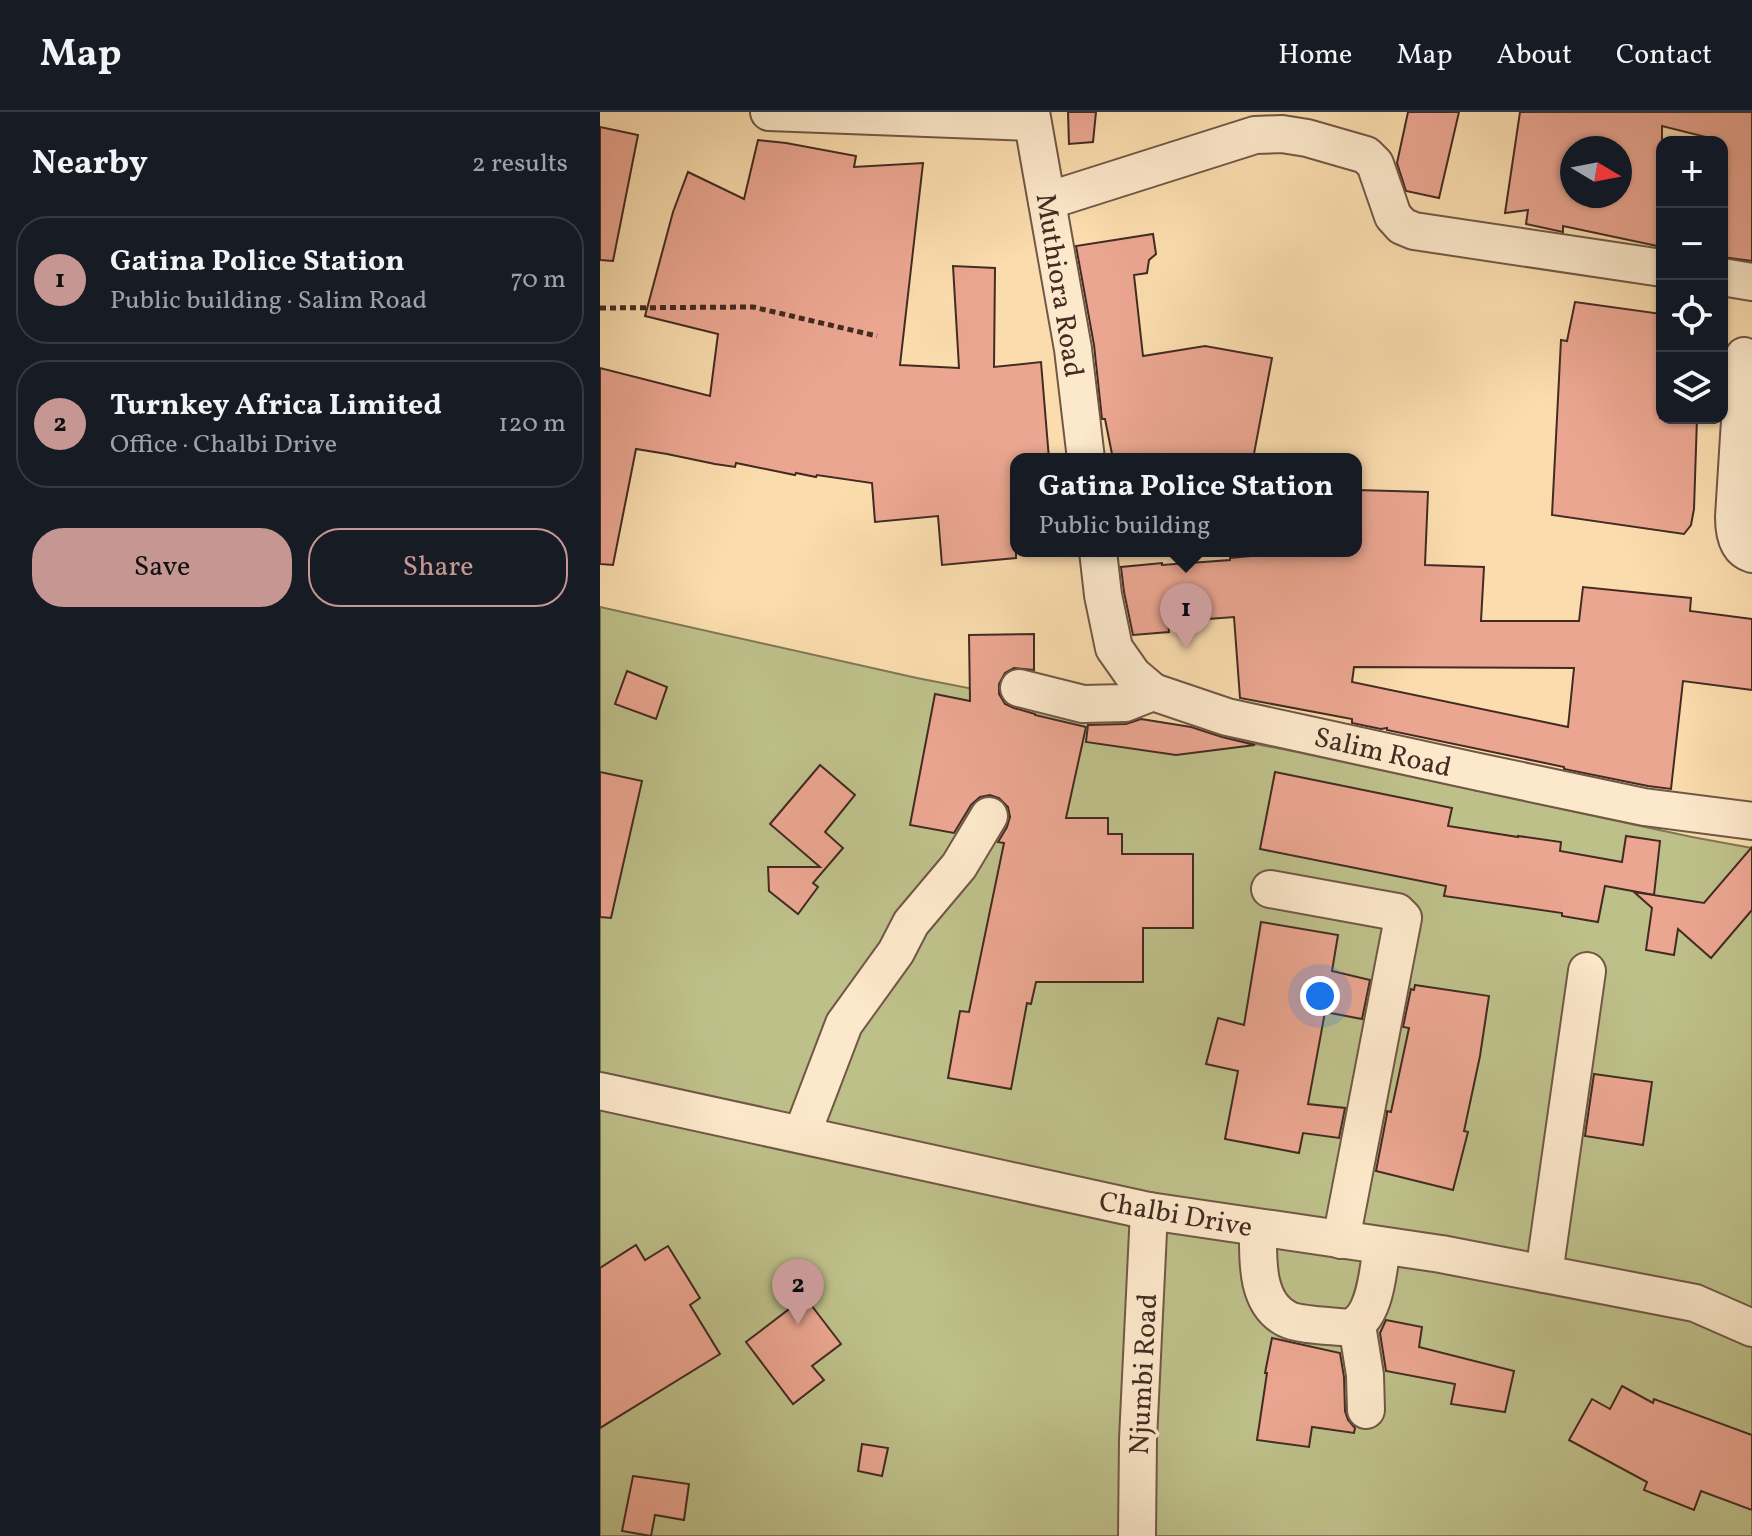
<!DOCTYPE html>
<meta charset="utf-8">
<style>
body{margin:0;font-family:Vollkorn,serif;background:#242831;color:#f1f3f6}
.controls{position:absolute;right:24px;top:24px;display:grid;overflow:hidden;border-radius:16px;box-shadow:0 2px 6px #0004}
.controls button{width:72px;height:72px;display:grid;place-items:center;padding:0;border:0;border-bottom:2px solid #363941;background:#171b24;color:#f1f3f6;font:40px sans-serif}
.compass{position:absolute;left:960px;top:24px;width:72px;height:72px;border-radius:50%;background:#171b24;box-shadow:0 2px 6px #0004;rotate:100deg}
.you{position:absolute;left:720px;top:884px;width:28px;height:28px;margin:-20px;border:6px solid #fff;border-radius:50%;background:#1a73e8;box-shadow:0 0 0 12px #1a73e833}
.badge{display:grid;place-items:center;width:52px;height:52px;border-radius:50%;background:#c59692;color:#111;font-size:26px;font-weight:700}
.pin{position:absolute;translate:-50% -66px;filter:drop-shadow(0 2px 4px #0008)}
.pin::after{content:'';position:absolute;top:42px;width:28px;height:24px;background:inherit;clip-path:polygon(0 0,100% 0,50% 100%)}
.popup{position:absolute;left:410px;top:341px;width:352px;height:104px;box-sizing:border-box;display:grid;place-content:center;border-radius:16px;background:#171b24;filter:drop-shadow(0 2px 6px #0005);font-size:26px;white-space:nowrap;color:#9ea1a6}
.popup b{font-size:30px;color:#f1f3f6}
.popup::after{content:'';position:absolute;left:50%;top:100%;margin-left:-16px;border:16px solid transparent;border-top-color:#171b24}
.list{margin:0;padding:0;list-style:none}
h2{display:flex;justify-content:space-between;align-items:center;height:104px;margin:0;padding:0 32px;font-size:34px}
h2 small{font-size:26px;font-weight:400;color:#9ea1a6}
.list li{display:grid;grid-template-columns:52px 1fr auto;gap:24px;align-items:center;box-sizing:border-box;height:128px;margin:0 16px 16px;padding:0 16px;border:2px solid #363941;border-radius:32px}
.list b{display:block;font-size:30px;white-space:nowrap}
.list p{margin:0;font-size:26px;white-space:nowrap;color:#9ea1a6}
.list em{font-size:26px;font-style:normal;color:#9ea1a6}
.actions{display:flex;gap:16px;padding:24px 32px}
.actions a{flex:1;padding:18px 0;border:2px solid #c59692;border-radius:32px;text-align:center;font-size:28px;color:#c59692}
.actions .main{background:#c59692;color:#111}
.icon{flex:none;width:44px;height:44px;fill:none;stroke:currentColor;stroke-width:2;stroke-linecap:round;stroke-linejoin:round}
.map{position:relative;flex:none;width:1152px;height:1424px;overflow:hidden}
header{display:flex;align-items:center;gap:48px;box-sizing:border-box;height:112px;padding:0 40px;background:#171b24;border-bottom:2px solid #363941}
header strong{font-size:38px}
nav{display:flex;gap:44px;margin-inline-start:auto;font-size:28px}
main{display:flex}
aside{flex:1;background:#171b24}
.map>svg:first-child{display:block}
.green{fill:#bec08a;stroke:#807656;stroke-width:2}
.building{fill:#eba691;stroke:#432b23;stroke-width:2;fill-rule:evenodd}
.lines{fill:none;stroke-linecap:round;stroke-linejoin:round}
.minor-casing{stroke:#715746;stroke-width:40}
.path{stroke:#432b23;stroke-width:5;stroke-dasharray:6 4;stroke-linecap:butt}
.minor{stroke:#fce8ca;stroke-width:36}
.labels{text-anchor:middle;stroke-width:7;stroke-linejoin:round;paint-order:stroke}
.street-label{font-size:28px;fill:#432b23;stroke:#fce8ca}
</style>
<header>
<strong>Map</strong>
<nav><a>Home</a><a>Map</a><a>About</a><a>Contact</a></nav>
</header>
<main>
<aside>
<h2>Nearby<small>2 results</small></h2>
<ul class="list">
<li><span class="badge">1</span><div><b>Gatina Police Station</b><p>Public building · Salim Road</p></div><em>70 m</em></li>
<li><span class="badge">2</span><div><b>Turnkey Africa Limited</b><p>Office · Chalbi Drive</p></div><em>120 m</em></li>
</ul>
<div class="actions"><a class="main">Save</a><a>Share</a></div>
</aside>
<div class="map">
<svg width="1152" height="1424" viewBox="0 0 1152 1424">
<rect width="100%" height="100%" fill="#fadcad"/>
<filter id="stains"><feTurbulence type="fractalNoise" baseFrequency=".0025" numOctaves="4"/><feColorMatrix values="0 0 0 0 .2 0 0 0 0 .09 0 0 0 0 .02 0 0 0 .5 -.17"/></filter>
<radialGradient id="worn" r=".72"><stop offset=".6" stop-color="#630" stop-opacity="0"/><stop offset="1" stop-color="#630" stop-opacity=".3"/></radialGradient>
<polygon class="green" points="0,495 317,566 692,639 1092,725 1152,736 1152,1424 0,1424"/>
<g class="building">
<polygon points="468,0 496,0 493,30 469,32"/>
<polygon points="808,0 859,0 839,86 806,79 797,51"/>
<path d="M920 0H1152V149L1122 145V29L1062 14V135L963 114V120L926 112 928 98 905 101ZM972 36H1020V84H972Z"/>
<polygon points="0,15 38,23 13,149 0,148"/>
<polygon points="158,28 186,31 256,44 254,55 323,51 300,253 359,256 353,154 395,156 394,255 441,250 449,347 416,347 416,446 342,453 338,404 275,410 272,371 217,363 216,365 196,361 195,363 136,351 135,355 115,352 67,342 36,337 13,453 0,452 0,256 110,284 118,222 45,204 73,100 88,60 144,87"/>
<polygon points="553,122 556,142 549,148 547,161 534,163 543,244 605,234 672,246 653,347 513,347 505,307 502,307 494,233 476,134"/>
<polygon points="975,190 1062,202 1060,306 1097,306 1094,397 1091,413 1084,422 952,403 961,228 967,229"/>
<path d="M756 378 828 380 825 453 884 455 881 509H979L983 475 1091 486 1090 499 1152 507V578L1083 569 1071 677 1048 674 964 657V655L787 618V616L781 617 752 611V607L640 586 634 505 568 510 569 520 533 523 524 480 521 455 562 451V453L630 448V446L673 442V439H756ZM754 555 974 556 968 615 752 570Z"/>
<polygon points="434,522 434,558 414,556 405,561 399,572 399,582 405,592 414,596 435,602 435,603 486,615 466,706 508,706 508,722 522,722 522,742 593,742 593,816 543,816 543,870 436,870 431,892 427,891 411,977 348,966 360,899 369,900 404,731 398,730 407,715 410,705 408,695 399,686 390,683 380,685 371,693 354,721 310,713 335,582 370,589 369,523"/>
<polygon points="27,559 67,575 56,607 15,592"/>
<polygon points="541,607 591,615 622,625 655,633 576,643 486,630 488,613 526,612"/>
<polygon points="220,653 255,683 225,720 243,736 213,771 218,775 198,802 169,779 168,755 220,755 170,712"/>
<polygon points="0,660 42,669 11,806 0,805"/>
<polygon points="675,660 852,696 848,714 918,725 918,724 961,730 960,739 1022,750 1026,724 1060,729 1054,783 1005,774 998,810 962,804 962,801 844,784 846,774 660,737"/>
<polygon points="1152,735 1152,798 1111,846 1078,817 1074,843 1046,838 1052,796 1034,780 1104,791"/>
<polygon points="661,810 738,823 732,859 770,868 762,907 725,900 708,992 745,996 739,1026 703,1021 699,1041 625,1027 638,959 606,952 618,906 644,913"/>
<polygon points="815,873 889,884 880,944 864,1019 868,1020 853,1078 776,1059 787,1002 787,999 791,1000 809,916 803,915 811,877 814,878"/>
<polygon points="994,962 1052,970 1043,1033 985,1024"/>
<polygon points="36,1133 45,1148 68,1134 100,1186 90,1193 120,1242 0,1316 0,1156"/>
<polygon points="205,1185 241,1232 212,1254 224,1268 193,1292 146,1230"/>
<polygon points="786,1208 822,1215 819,1235 914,1259 905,1300 851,1292 855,1272 786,1259 780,1221"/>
<polygon points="672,1226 740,1241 744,1265 745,1299 748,1308 755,1316 754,1321 712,1315 709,1335 657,1328 667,1261 665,1261"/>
<polygon points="1022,1274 1053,1291 1054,1287 1152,1323 1152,1398 1101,1379 1094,1398 1044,1378 1047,1370 969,1328 992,1287 1010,1297"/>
<polygon points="262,1332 288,1336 282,1364 258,1359"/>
<polygon points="33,1364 89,1372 84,1408 55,1403 51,1424 22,1419"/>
</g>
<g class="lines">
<g class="minor-casing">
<g id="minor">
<polyline points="169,0 432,10"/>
<polyline points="431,0 473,237 486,347"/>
<polyline points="447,89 655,23 682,22 707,26 766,43 775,52 793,104 802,114 814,119 1062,156"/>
<polyline points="1122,165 1152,170"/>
<path d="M1144 244 1134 405C1134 420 1136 437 1152 442"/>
<polyline points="498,439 503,483 514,536 533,563 553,580"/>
<polyline points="419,576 483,592 525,591 553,580 627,605 879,660 1044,695 1152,709"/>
<polyline points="670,777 797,800 803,806 741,1128"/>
<polyline points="0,979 549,1099 841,1142 1095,1191 1152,1216"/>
<polyline points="202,1022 244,912 296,840 311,811 359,754 389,704"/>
<path d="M658 1116C658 1146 655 1191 687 1207 698 1213 734 1214 749 1216 776 1207 778 1158 782 1134"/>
<polyline points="944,1162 987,859"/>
<polyline points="757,1213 765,1263 766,1298"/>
<polyline points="537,1424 538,1327 549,1099"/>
</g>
</g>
<polyline class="path" points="0,196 153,195 277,224"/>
<use href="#minor" class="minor"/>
</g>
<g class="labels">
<g class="street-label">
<text transform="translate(461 173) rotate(81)" y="10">Muthiora Road</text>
<text transform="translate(783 639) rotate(13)" y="10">Salim Road</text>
<text transform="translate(576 1101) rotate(10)" y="10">Chalbi Drive</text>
<text transform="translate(542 1262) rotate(-87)" y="10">Njumbi Road</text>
</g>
</g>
<rect width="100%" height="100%" filter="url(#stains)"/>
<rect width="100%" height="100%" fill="url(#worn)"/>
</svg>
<div class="controls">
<button>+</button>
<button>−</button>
<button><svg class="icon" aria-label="locate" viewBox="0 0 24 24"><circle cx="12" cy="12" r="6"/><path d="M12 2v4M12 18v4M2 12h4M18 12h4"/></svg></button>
<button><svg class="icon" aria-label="layers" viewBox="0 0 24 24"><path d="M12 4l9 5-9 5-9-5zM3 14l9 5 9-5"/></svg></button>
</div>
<svg class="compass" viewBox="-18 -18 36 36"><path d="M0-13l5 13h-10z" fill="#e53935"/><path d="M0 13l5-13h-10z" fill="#9ea1a6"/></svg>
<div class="you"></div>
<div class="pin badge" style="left:586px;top:537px">1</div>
<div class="popup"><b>Gatina Police Station</b>Public building</div>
<div class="pin badge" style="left:198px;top:1213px">2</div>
</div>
</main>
